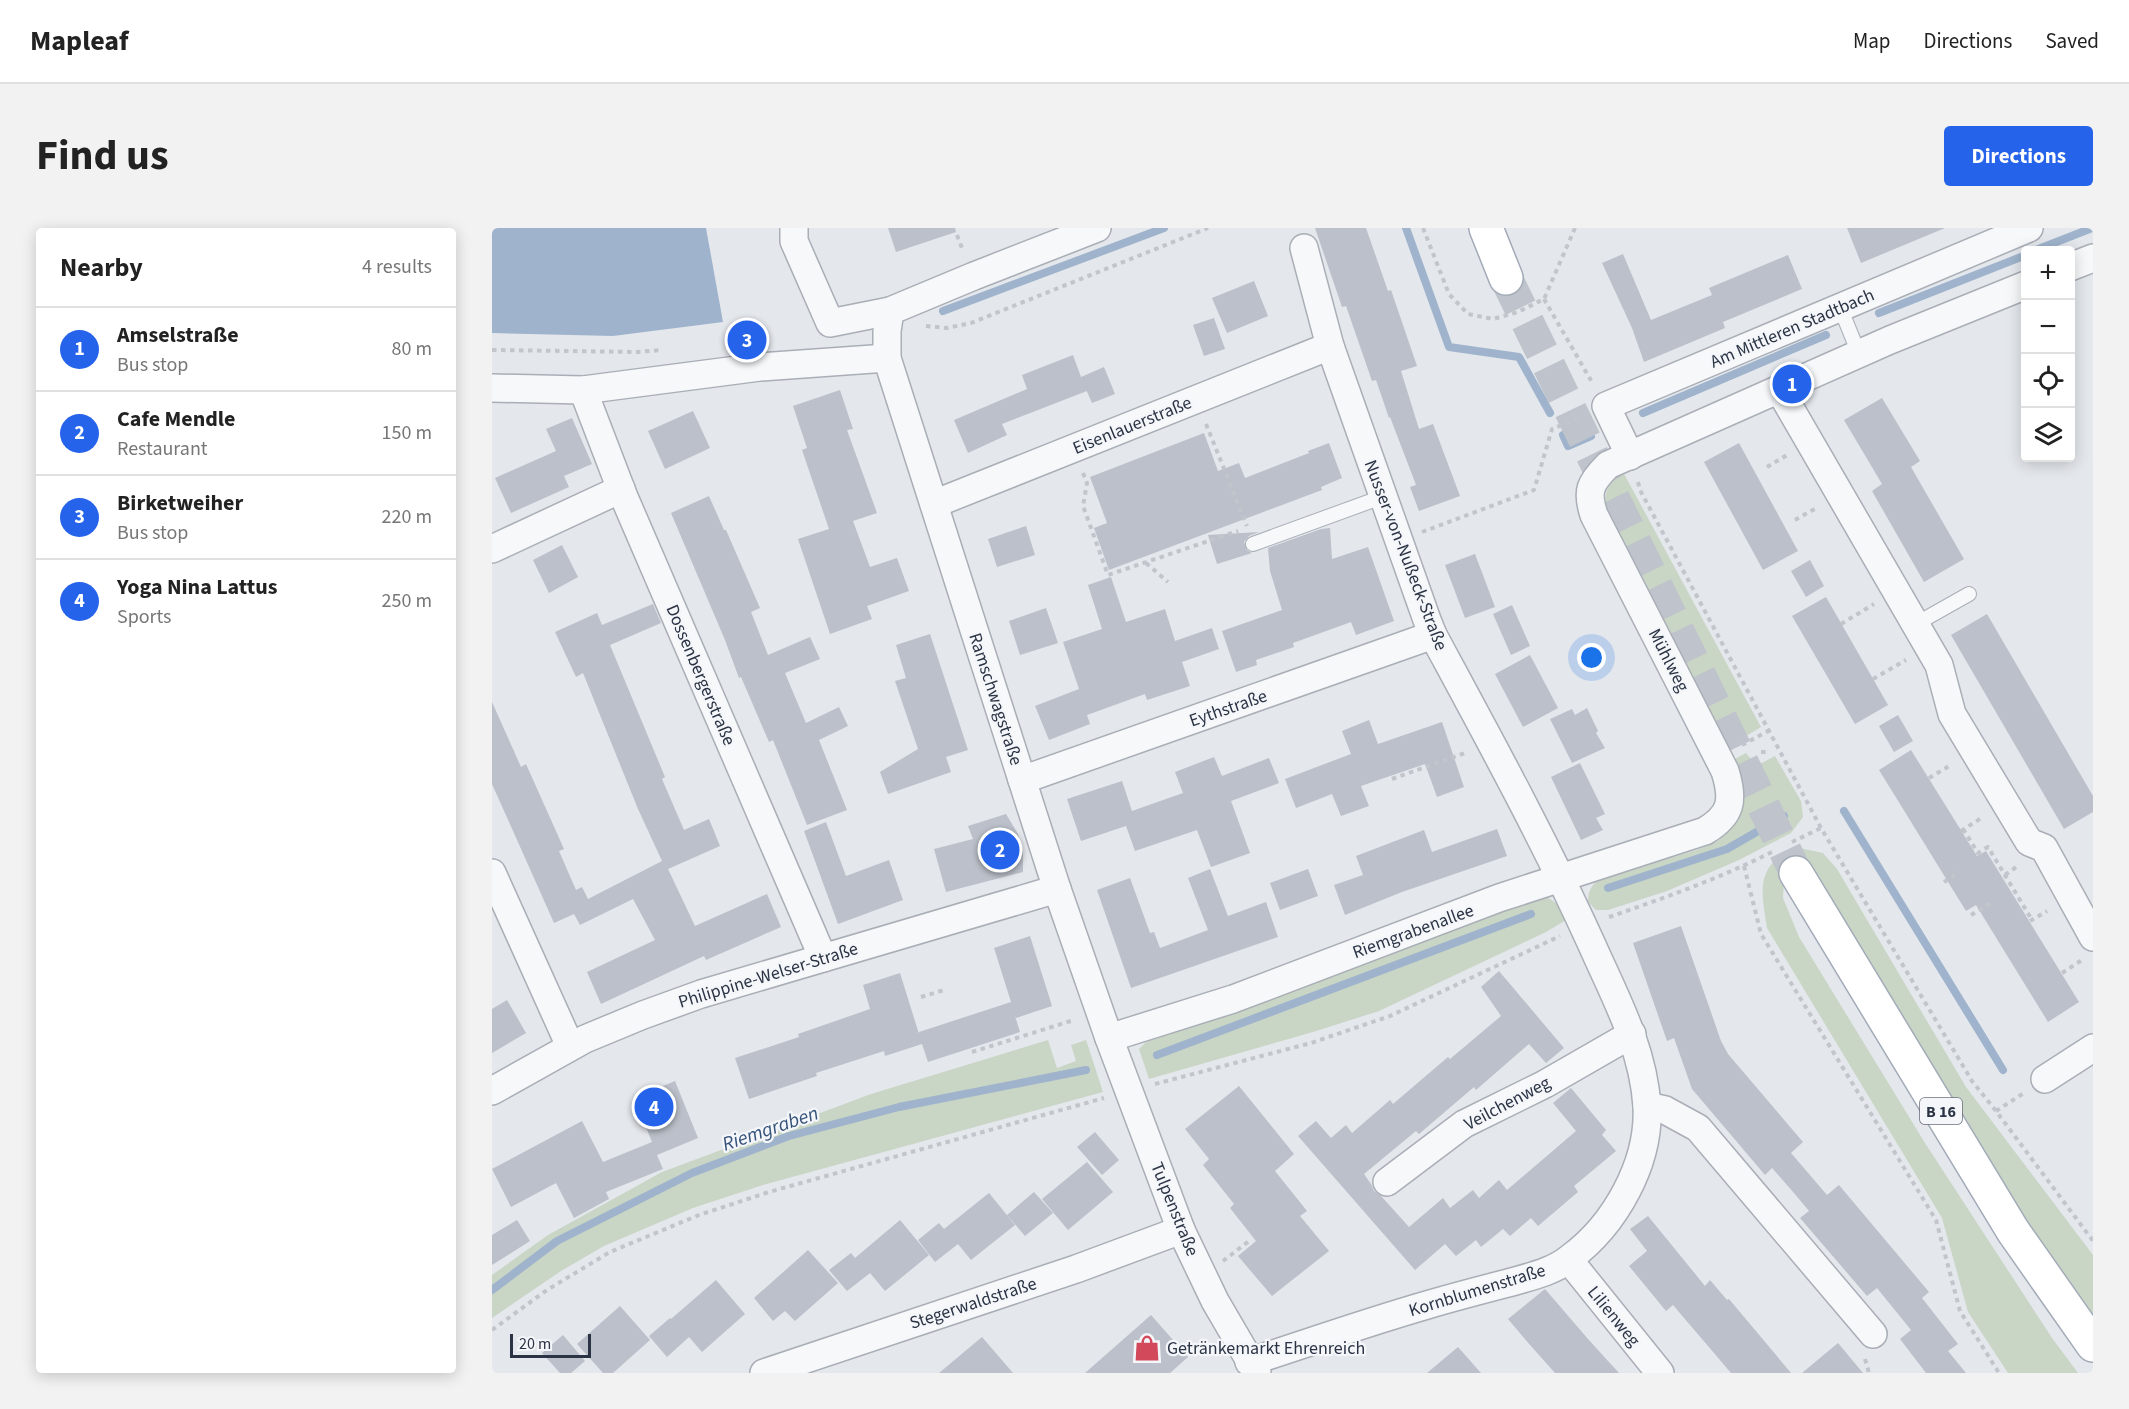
<!DOCTYPE html>
<meta charset="utf-8">
<style>
body{margin:0;font-family:"Source Sans 3",sans-serif;background:#f2f2f2;color:#222}
.controls{position:absolute;right:18px;top:18px;display:grid;overflow:hidden;border-radius:6px;box-shadow:0 3px 15px #0003}
.controls button{width:54px;height:54px;display:grid;place-items:center;padding:0;border:0;border-bottom:2px solid #e0e0e0;background:#fff;color:#222;font:30px sans-serif}
.scale{position:absolute;left:18px;bottom:15px;width:81px;box-sizing:border-box;padding-left:6px;border:3px solid #2b3445;border-top:0;font-size:16px;line-height:21px;white-space:nowrap;color:#2b3445;-webkit-text-stroke:4px #f4f6f9;paint-order:stroke}
.you{position:absolute;left:1100px;top:430px;width:21px;height:21px;margin:-15px;border:4px solid #fff;border-radius:50%;background:#1a73e8;box-shadow:0 0 0 9px #1a73e833}
.badge{display:grid;place-items:center;width:39px;height:39px;border-radius:50%;background:#2563eb;color:#fff;font-size:20px;font-weight:700}
.pin{position:absolute;translate:-50% -50%;border:3px solid #fff;box-shadow:0 2px 6px #0006}
.list{margin:0;padding:0;list-style:none}
h2{display:flex;justify-content:space-between;align-items:center;height:78px;margin:0;padding:0 24px;font-size:26px}
h2 small{font-size:20px;font-weight:400;color:#767676}
.list li{display:grid;grid-template-columns:39px 1fr auto;gap:18px;align-items:center;box-sizing:border-box;height:84px;padding:0 24px;border-top:2px solid #e0e0e0}
.list b{display:block;font-size:22px;white-space:nowrap}
.list p{margin:0;font-size:20px;white-space:nowrap;color:#767676}
.list em{font-size:20px;font-style:normal;color:#767676}
.icon{flex:none;width:33px;height:33px;fill:none;stroke:currentColor;stroke-width:2;stroke-linecap:round;stroke-linejoin:round}
.map{position:relative;flex:none;width:1601px;height:1145px;overflow:hidden;border-radius:6px}
header{display:flex;align-items:center;gap:36px;box-sizing:border-box;height:84px;padding:0 30px;background:#fff;border-bottom:2px solid #e0e0e0}
header strong{font-size:28px}
nav{display:flex;gap:33px;margin-inline-start:auto;font-size:21px}
.intro{display:flex;align-items:center;justify-content:space-between;box-sizing:border-box;height:144px;padding:0 36px}
h1{margin:0;font-size:42px}
.button{padding:15px 27px;border-radius:6px;background:#2563eb;color:#fff;font-size:21px;font-weight:700}
main{display:flex;gap:36px;padding:0 36px}
aside{flex:1;background:#fff;border-radius:6px;box-shadow:0 3px 15px #0003}
.map>svg:first-child{display:block}
.grass{fill:#c9d6c5}
.water{fill:#9fb4cc}
.lines{fill:none;stroke-linecap:round;stroke-linejoin:round}
.stream{stroke:#9fb4cc;stroke-width:8}
.building{fill:#bbc0ca}
.primary-tunnel{stroke:#bfc3cb;stroke-width:33;stroke-dasharray:33 16;stroke-linecap:butt}
.lane-casing{stroke:#a9aeb7;stroke-width:16}
.street-casing{stroke:#a9aeb7;stroke-width:30}
.primary-casing{stroke:#a3abb8;stroke-width:36}
.path{stroke:#c2c5cb;stroke-width:4;stroke-dasharray:4.5 4.5;stroke-linecap:butt}
.lane{stroke:#f7f8fa;stroke-width:14}
.street{stroke:#f7f8fa;stroke-width:27}
.primary{stroke:#fff;stroke-width:33}
.labels{text-anchor:middle;stroke-width:4.5;stroke-linejoin:round;paint-order:stroke}
.shield{fill:#f4f6f9;stroke:#676e7b;stroke-width:1.5}
.shield-label{font-size:16px;font-weight:bold;fill:#2b3445}
.street-label{font-size:18px;fill:#2b3445;stroke:#f4f6f9}
.poi-label{font-size:18px;fill:#2b3445;stroke:#f4f6f9;text-anchor:start}
.water-label{font-size:20px;font-style:italic;fill:#34527a;stroke:#f4f6f9}
</style>
<header>
<strong>Mapleaf</strong>
<nav><a>Map</a><a>Directions</a><a>Saved</a></nav>
</header>
<div class="intro"><h1>Find us</h1><a class="button">Directions</a></div>
<main>
<aside>
<h2>Nearby<small>4 results</small></h2>
<ul class="list">
<li><span class="badge">1</span><div><b>Amselstraße</b><p>Bus stop</p></div><em>80 m</em></li>
<li><span class="badge">2</span><div><b>Cafe Mendle</b><p>Restaurant</p></div><em>150 m</em></li>
<li><span class="badge">3</span><div><b>Birketweiher</b><p>Bus stop</p></div><em>220 m</em></li>
<li><span class="badge">4</span><div><b>Yoga Nina Lattus</b><p>Sports</p></div><em>250 m</em></li>
</ul>
</aside>
<div class="map">
<svg width="1601" height="1145" viewBox="0 0 1601 1145">
<rect width="100%" height="100%" fill="#e4e7ec"/>
<g class="grass">
<path d="M1131 244 1269 499 1234 520 1115 289C1112 265 1112 259 1131 244Z"/>
<path d="M1254 525 1260 532 1270 535 1283 528 1309 573 1311 589 1299 605 1247 632 1175 663 1116 682H1104L1096 674C1096 663 1099 658 1107 651L1205 622 1226 613 1242 597 1249 578 1241 532Z"/>
<path d="M1303 619 1331 625 1345 641 1474 859 1601 1027V1094L1292 652 1291 670 1307 709 1433 915 1560 1110 1586 1145H1516L1476 1084 1450 990 1275 700C1269 662 1263 638 1303 619Z"/>
<path d="M1051 668C1064 672 1069 680 1074 692L1054 704 887 783 821 804 657 851 647 821 654 814 744 784Z"/>
<polygon points="556,812 565,840 584,833 579,817 594,812 611,864 271,957 201,980 112,1018 69,1043 0,1090 0,1047 56,1007 170,944 379,866"/>
</g>
<polygon class="water" points="0,0 214,0 231,94 121,108 0,105"/>
<g class="lines">
<g class="stream">
<polyline points="914,0 957,119 1027,129 1058,185"/>
<polyline points="1544,22 1600,0"/>
<polyline points="451,83 672,0"/>
<polyline points="1387,85 1534,27"/>
<polyline points="1151,185 1334,107"/>
<polyline points="1071,207 1076,218 1099,208"/>
<polyline points="1352,583 1511,842"/>
<polyline points="1116,660 1235,621 1292,588"/>
<polyline points="665,827 1039,686"/>
<polyline points="0,1062 65,1013 200,945 297,908 407,879 594,842"/>
</g>
</g>
<g class="building">
<polygon points="396,0 463,0 464,4 404,24"/>
<polygon points="823,0 874,0 896,63 899,62 925,138 909,143 927,201 941,196 968,268 927,283 918,259 924,257 898,189 897,190 884,152 880,153 854,78 850,79"/>
<polygon points="1355,0 1453,0 1369,35"/>
<polygon points="1131,26 1159,92 1220,67 1217,60 1296,27 1310,61 1231,94 1233,100 1152,134 1140,100 1110,35"/>
<polygon points="762,53 776,88 735,105 720,70"/>
<polygon points="722,90 733,121 712,128 701,97"/>
<polygon points="581,127 589,149 612,139 623,166 600,175 593,159 595,163 510,196 515,207 476,225 462,192 535,161 530,147"/>
<polygon points="348,162 361,201 355,202 385,285 361,293 378,339 405,330 417,363 375,378 380,391 338,406 306,311 337,301 310,222 315,220 301,178"/>
<polygon points="1390,170 1428,233 1419,239 1472,331 1432,354 1380,263 1390,256 1352,192"/>
<polygon points="201,183 218,220 173,241 156,203"/>
<polygon points="80,190 100,236 72,248 77,259 19,285 3,250 64,223 54,201"/>
<polygon points="712,205 726,243 747,235 753,250 817,225 816,223 837,215 850,250 829,259 830,262 617,342 602,300 615,295 598,249"/>
<polygon points="1247,215 1306,323 1271,342 1212,234"/>
<polygon points="217,268 232,302 234,302 268,380 259,384 276,427 318,409 328,431 293,445 314,495 347,479 356,498 327,512 355,582 315,597 281,512 277,514 249,449 247,450 233,412 179,285"/>
<polygon points="534,298 543,327 505,339 496,311"/>
<polygon points="838,300 840,331 876,319 902,393 864,407 859,394 801,415 802,419 764,432 765,437 744,444 730,403 790,382 778,343 776,320 829,301"/>
<polygon points="767,304 757,308 752,314 755,322 760,325 725,336 716,307"/>
<polygon points="70,317 86,349 57,365 41,332"/>
<polygon points="983,326 1003,379 973,390 953,337"/>
<polygon points="1318,332 1332,358 1314,369 1299,343"/>
<polygon points="619,349 634,394 673,381 683,413 720,400 727,421 690,434 698,458 655,472 653,466 595,487 598,496 557,512 543,478 587,461 571,414 610,401 596,357"/>
<polygon points="1334,369 1396,477 1363,496 1300,388"/>
<polygon points="161,376 169,395 118,417 173,549 170,551 192,602 217,591 228,618 176,641 203,698 275,666 289,699 214,732 212,728 109,776 95,744 163,712 141,671 88,697 82,686 62,695 0,556 0,474 29,539 34,536 72,621 67,623 84,662 90,659 96,671 170,633 146,581 91,445 84,449 63,404 105,385 110,397"/>
<polygon points="1020,377 1038,418 1019,427 1001,386"/>
<polygon points="554,380 566,415 528,427 517,393"/>
<polygon points="1495,386 1601,568 1601,584 1572,601 1459,407"/>
<polygon points="438,406 476,522 454,529 459,544 396,566 388,544 426,521 403,453 414,450 404,417"/>
<polygon points="1038,427 1066,480 1031,499 1003,446"/>
<polygon points="1095,480 1106,503 1104,505 1113,520 1080,535 1058,491 1080,481 1083,487"/>
<polygon points="1406,487 1421,513 1402,524 1387,498"/>
<polygon points="877,492 886,516 950,494 972,559 945,569 933,536 869,558 877,578 849,588 840,566 804,580 793,551 859,526 850,503"/>
<polygon points="1419,522 1485,628 1494,623 1587,774 1556,794 1484,677 1474,683 1387,542"/>
<polygon points="722,529 730,548 777,530 787,555 739,573 758,625 719,639 705,602 643,623 634,598 589,613 575,571 630,553 640,583 691,565 683,544"/>
<polygon points="1088,535 1113,586 1104,590 1111,602 1089,612 1059,549"/>
<polygon points="514,586 526,606 531,626 531,644 454,664 442,621 481,611 476,598"/>
<polygon points="334,594 354,648 397,632 411,672 346,696 312,603"/>
<polygon points="1005,601 1015,628 910,664 853,687 842,657 871,647 864,628 932,602 940,624"/>
<polygon points="718,641 736,688 774,674 786,709 639,760 605,662 638,650 658,705 662,704 668,720 716,702 696,650"/>
<polygon points="816,641 826,668 788,682 778,655"/>
<polygon points="1189,698 1229,813 1236,826 1311,914 1299,925 1335,967 1347,957 1437,1064 1430,1070 1466,1116 1456,1123 1474,1145 1434,1145 1408,1111 1419,1102 1385,1060 1375,1068 1308,990 1317,983 1302,965 1280,940 1273,947 1200,861 1182,810 1175,813 1141,715"/>
<polygon points="538,708 560,778 524,790 523,788 528,804 436,834 430,816 393,828 392,823 324,845 325,848 257,871 243,830 307,809 306,806 378,781 371,757 408,745 427,806 427,804 519,774 502,720"/>
<polygon points="1007,743 1072,820 1054,835 1037,816 984,862 982,859 927,906 924,903 872,946 879,956 882,963 890,969 917,999 951,970 958,980 981,962 987,970 1007,952 1015,962 1084,903 1061,875 1079,860 1114,902 1110,907 1124,923 1082,958 1086,964 1046,998 1039,990 1018,1008 1011,1001 989,1019 984,1012 964,1028 953,1016 923,1042 806,908 824,893 839,910 854,897 860,905 898,872 901,876 956,829 958,831 1009,788 989,759"/>
<polygon points="15,772 34,805 0,825 0,781"/>
<polygon points="183,853 206,910 165,927 171,941 114,964 117,971 82,990 64,955 19,979 0,941 90,893 111,934 160,914 142,870"/>
<polygon points="747,858 802,926 783,943 815,983 808,988 837,1023 780,1068 746,1028 764,1013 738,980 742,976 711,937 717,931 693,901"/>
<polygon points="603,904 627,932 610,947 585,919"/>
<polygon points="595,934 621,964 576,1002 550,971"/>
<polygon points="542,964 561,985 533,1008 515,987"/>
<polygon points="497,965 523,997 479,1032 466,1016 443,1034 426,1012 447,995 452,1001"/>
<polygon points="1156,988 1213,1058 1218,1052 1235,1072 1237,1071 1299,1145 1239,1145 1181,1077 1174,1083 1137,1038 1155,1023 1138,1001"/>
<polygon points="25,992 38,1013 0,1037 0,1007"/>
<polygon points="408,992 437,1027 393,1063 378,1045 355,1063 337,1042 359,1025 363,1030"/>
<polygon points="316,1022 346,1055 303,1093 293,1083 281,1093 262,1070"/>
<polygon points="224,1052 253,1086 210,1124 197,1109 175,1129 157,1108 178,1090 179,1091"/>
<polygon points="1053,1061 1096,1111 1127,1145 1063,1145 1038,1117 1016,1091"/>
<polygon points="128,1078 158,1112 121,1145 111,1145 85,1116"/>
<polygon points="659,1087 696,1129 678,1145 593,1145"/>
<polygon points="71,1107 93,1133 79,1145 68,1145 50,1125"/>
<polygon points="490,1109 521,1145 447,1145"/>
<polygon points="1346,1115 1371,1145 1310,1145"/>
<polygon points="966,1119 989,1145 935,1145"/>
</g>
<g class="lines">
<polyline class="primary-tunnel" points="1014,50 1304,645"/>
<g class="lane-casing">
<g id="lane">
<polyline points="1348,79 1367,126"/>
<polyline points="761,316 890,269"/>
<polyline points="1422,397 1477,366"/>
</g>
</g>
<g class="street-casing">
<g id="street">
<polyline points="302,0 302,13 338,95 398,83"/>
<polyline points="605,0 482,48 398,83 395,103 395,130 565,661 617,810 689,1002 723,1073 765,1145"/>
<polyline points="1578,39 1601,30"/>
<polyline points="0,160 91,162 268,139 395,130"/>
<polyline points="1287,161 1447,437 1460,486 1537,614 1552,620 1601,709"/>
<polyline points="91,162 132,269 331,730"/>
<polyline points="1138,228 1114,178 1537,0"/>
<polyline points="442,276 838,118"/>
<polyline points="0,321 129,261"/>
<polyline points="530,552 941,407"/>
<polyline points="0,645 78,818"/>
<path d="M617 810 741 771 1007 670 1213 603C1240 587 1242 572 1233 543L1102 287C1094 263 1098 255 1116 237L1398 112 1534 57"/>
<polyline points="1553,851 1601,820"/>
<polyline points="0,863 93,811 151,787 209,766 565,661"/>
<polyline points="1155,878 1173,882 1206,900 1381,1106"/>
<polyline points="895,954 972,896 1053,856 1140,806"/>
<polyline points="1077,1032 1168,1145"/>
<path d="M757 1134C816 1115 876 1094 935 1077 962 1069 989 1062 1016 1055 1037 1049 1061 1044 1078 1030 1123 997 1158 935 1155 878 1151 819 1123 769 1100 717 1052 611 996 509 941 407L935 392 838 118 812 20"/>
<polyline points="272,1145 584,1041 689,1002"/>
</g>
</g>
<g class="primary-casing">
<g id="primary">
<polyline points="994,0 1014,50"/>
<polyline points="1304,645 1521,1003 1601,1117"/>
</g>
</g>
<g class="path">
<polyline points="931,0 957,66 976,86 1001,91 1026,84 1052,71 1083,0"/>
<polyline points="465,7 471,23"/>
<polyline points="1052,71 1101,156"/>
<polyline points="434,98 455,100 479,95 716,0"/>
<polyline points="0,122 145,124 170,122"/>
<polyline points="714,196 755,298"/>
<polyline points="1275,239 1295,227"/>
<polyline points="591,245 595,255 591,278 616,347 746,303"/>
<polyline points="1146,254 1148,262 1329,600 1480,853 1504,883 1601,1013"/>
<polyline points="1303,292 1326,279"/>
<polyline points="930,304 1042,262 1060,201 1089,189"/>
<polyline points="654,335 676,354"/>
<polyline points="1349,396 1382,376"/>
<polyline points="1381,451 1414,432"/>
<polyline points="1250,517 1278,502"/>
<polyline points="1269,524 1278,524"/>
<polyline points="1437,550 1459,537"/>
<polyline points="900,551 976,524"/>
<polyline points="1471,601 1486,625 1496,619 1540,692"/>
<polyline points="1469,603 1491,589"/>
<polyline points="1300,614 1329,600"/>
<polyline points="1252,638 1269,706 1444,992 1468,1083 1507,1145"/>
<polyline points="1513,647 1527,637"/>
<polyline points="1452,654 1468,644"/>
<polyline points="1479,687 1499,675"/>
<path d="M1117 689C1173 670 1228 650 1280 624"/>
<polyline points="1538,693 1555,683"/>
<polyline points="1570,745 1590,732"/>
<polyline points="429,769 452,762"/>
<polyline points="480,824 582,792"/>
<polyline points="663,856 819,815 898,788 1068,708"/>
<polyline points="1504,883 1532,865"/>
<polyline points="731,1033 757,1013"/>
<polyline points="0,1102 55,1062 118,1024 207,987 277,964 612,870"/>
<polyline points="1373,1131 1377,1145"/>
</g>
<use href="#lane" class="lane"/>
<use href="#street" class="street"/>
<use href="#primary" class="primary"/>
</g>
<defs>
<g id="shop-bare" transform="scale(2.07)"><path d="M-5-2.5h2.3a2.7 3.5 0 0 1 5.4 0H5L5.5 6h-11ZM-1.5-2.5h3a1.5 2.3 0 0 0-3 0Z" fill="#d1495b" stroke="#f4f6f9" stroke-width="2.5" paint-order="stroke"/></g>
</defs>
<g fill-rule="evenodd">
<use href="#shop-bare" x="655" y="1120"/>
</g>
<g class="labels">
<rect class="shield" x="1428" y="870" width="42" height="26" rx="4.5"/>
<g class="shield-label">
<text x="1449" y="889">B 16</text>
</g>
<g class="street-label">
<text transform="translate(1300 100) rotate(-23)" y="6">Am Mittleren Stadtbach</text>
<text transform="translate(640 197) rotate(-22)" y="6">Eisenlauerstraße</text>
<text transform="translate(914 327) rotate(69)" y="6">Nusser-von-Nußeck-Straße</text>
<text transform="translate(1177 432) rotate(63)" y="6">Mühlweg</text>
<text transform="translate(209 447) rotate(67)" y="6">Dossenbergerstraße</text>
<text transform="translate(504 471) rotate(72)" y="6">Ramschwagstraße</text>
<text transform="translate(736 480) rotate(-19)" y="6">Eythstraße</text>
<text transform="translate(921 703) rotate(-20)" y="6">Riemgrabenallee</text>
<text transform="translate(276 747) rotate(-17)" y="6">Philippine-Welser-Straße</text>
<text transform="translate(1015 875) rotate(-28)" y="6">Veilchenweg</text>
<text transform="translate(683 981) rotate(68)" y="6">Tulpenstraße</text>
<text transform="translate(985 1062) rotate(-17)" y="6">Kornblumenstraße</text>
<text transform="translate(481 1075) rotate(-18)" y="6">Stegerwaldstraße</text>
<text transform="translate(1122 1088) rotate(51)" y="6">Lilienweg</text>
</g>
<g class="poi-label">
<text x="675" y="1126">Getränkemarkt Ehrenreich</text>
</g>
<g class="water-label">
<text transform="translate(278 900) rotate(-19)" y="7">Riemgraben</text>
</g>
</g>
</svg>
<div class="controls">
<button>+</button>
<button>−</button>
<button><svg class="icon" aria-label="locate" viewBox="0 0 24 24"><circle cx="12" cy="12" r="6"/><path d="M12 2v4M12 18v4M2 12h4M18 12h4"/></svg></button>
<button><svg class="icon" aria-label="layers" viewBox="0 0 24 24"><path d="M12 4l9 5-9 5-9-5zM3 14l9 5 9-5"/></svg></button>
</div>
<div class="scale">20 m</div>
<div class="you"></div>
<div class="pin badge" style="left:1300px;top:156px">1</div>
<div class="pin badge" style="left:508px;top:622px">2</div>
<div class="pin badge" style="left:255px;top:112px">3</div>
<div class="pin badge" style="left:162px;top:879px">4</div>
</div>
</main>
